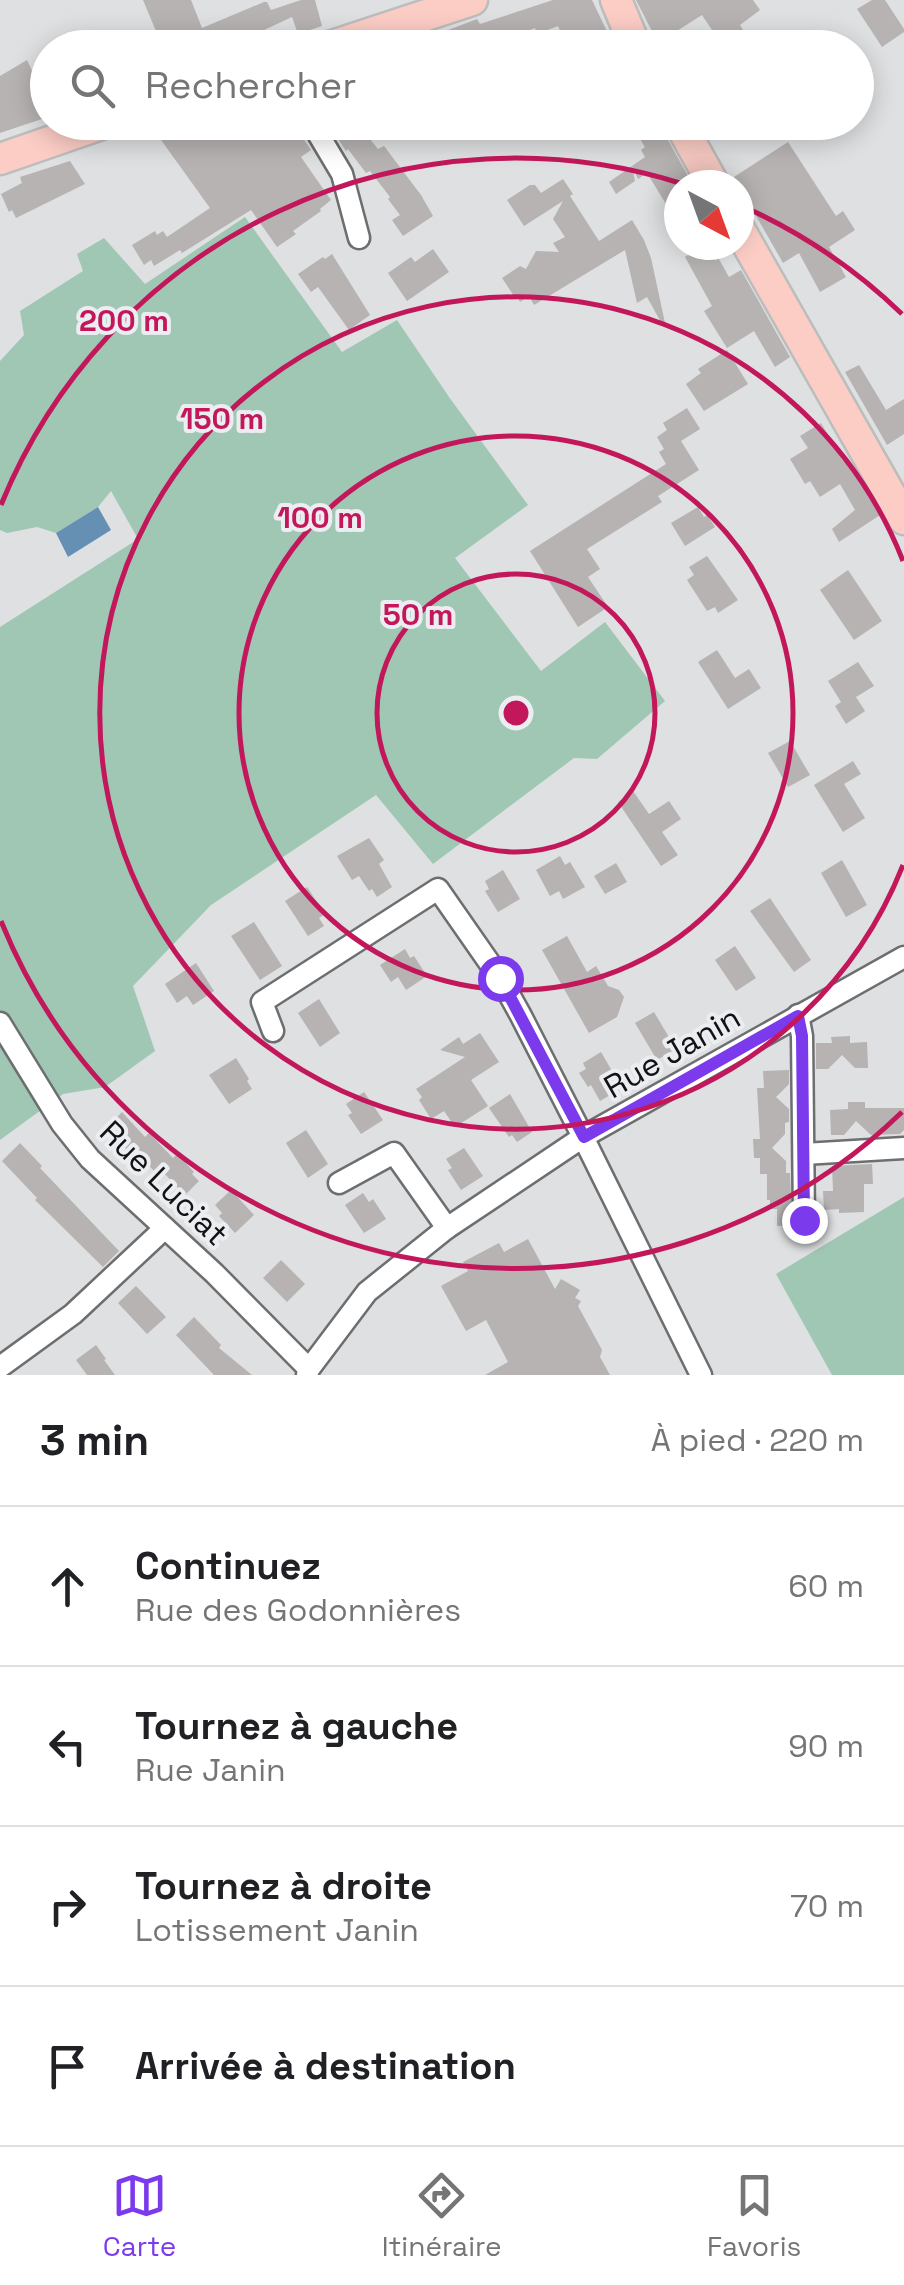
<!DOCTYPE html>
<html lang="fr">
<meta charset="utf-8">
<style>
body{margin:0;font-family:"Space Grotesk",sans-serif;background:#f6f6f6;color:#202124}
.compass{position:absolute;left:664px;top:170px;width:90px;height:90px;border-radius:50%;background:#fff;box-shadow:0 5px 25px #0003;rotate:139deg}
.stop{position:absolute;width:30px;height:30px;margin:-22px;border:8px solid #7c3aed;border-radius:50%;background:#fff}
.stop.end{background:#7c3aed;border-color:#fff;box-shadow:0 2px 10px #0008}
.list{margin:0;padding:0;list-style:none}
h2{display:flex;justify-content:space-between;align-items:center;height:130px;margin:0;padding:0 40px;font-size:42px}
h2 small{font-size:32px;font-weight:400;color:#757577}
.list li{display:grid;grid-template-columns:65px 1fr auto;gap:30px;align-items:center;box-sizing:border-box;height:160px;padding:0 40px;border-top:2px solid #e0e0e0}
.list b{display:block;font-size:38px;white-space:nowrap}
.list p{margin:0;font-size:32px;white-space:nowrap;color:#757577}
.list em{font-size:32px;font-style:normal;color:#757577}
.icon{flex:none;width:55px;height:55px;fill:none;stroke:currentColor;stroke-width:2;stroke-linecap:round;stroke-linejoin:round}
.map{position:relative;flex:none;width:904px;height:1375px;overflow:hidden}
.search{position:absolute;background:#fff;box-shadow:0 5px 25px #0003;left:30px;right:30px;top:30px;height:110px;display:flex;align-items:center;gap:25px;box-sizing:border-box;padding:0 35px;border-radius:55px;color:#757577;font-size:38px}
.sheet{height:770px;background:#fff}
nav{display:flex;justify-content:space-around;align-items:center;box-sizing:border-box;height:140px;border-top:2px solid #e0e0e0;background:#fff;font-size:28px;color:#757577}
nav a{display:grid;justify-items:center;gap:5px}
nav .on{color:#7c3aed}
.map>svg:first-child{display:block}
.green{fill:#a0c7b4}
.water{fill:#6590b3}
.building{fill:#b6b3b2}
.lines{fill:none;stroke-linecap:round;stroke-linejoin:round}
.street-casing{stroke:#6d6e70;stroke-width:25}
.primary-casing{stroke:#bcbdbd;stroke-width:35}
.street{stroke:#fff;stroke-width:20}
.primary{stroke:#fbcdc5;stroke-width:30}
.route{stroke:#7c3aed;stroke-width:12}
.ring{fill:none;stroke:#c2185b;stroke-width:5}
.labels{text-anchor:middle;stroke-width:8;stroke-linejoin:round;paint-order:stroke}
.street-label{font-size:32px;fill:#111213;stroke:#ebedf0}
.centre{fill:#c2185b;stroke:#ebedf0;stroke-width:5}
.ring-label{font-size:30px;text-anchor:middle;font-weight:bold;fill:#c2185b;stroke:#ebedf0;stroke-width:8;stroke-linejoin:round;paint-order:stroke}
</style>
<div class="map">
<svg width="904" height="1375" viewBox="0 0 904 1375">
<rect width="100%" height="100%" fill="#dee0e2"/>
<g class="green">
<polygon points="245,217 342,352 397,320 449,397 528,505 455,558 541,671 605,622 665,701 597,759 574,758 433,864 376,795 211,905 133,986 155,1051 105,1087 63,1094 0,1140 0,627 138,539 111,491 98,507 56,533 37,527 7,533 0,530 0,361 24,335 20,311 83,271 77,254 104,238 145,284"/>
<polygon points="904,1197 904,1375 832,1375 776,1274"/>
</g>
<polygon class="water" points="98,507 111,530 68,557 56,533"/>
<g class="building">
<polygon points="143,0 191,0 202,28 264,2 267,2 271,10 301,0 315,0 322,26 298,34 292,17 226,48 134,48 158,36"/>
<polygon points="553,0 592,0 615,48 590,48 584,38 567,46 558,26 537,34 535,28 506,39 510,48 401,48 477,19 480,24"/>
<polygon points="636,0 753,0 760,10 740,25 754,48 724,48 702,15 658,43"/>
<polygon points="872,0 885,0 904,29 904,32 882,47 857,9"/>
<polygon points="27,60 41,90 48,88 48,117 0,133 0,76"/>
<polygon points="188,122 292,122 311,150 301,157 331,200 320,209 321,211 293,231 296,234 277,247 251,210 182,253 180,250 154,266 151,260 144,265 132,245 155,231 157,235 163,231 167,237 210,208 156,133"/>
<polygon points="327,122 356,122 378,149 384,146 421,195 433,216 403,236 392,220 400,215 388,199 390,197 370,171 366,173 348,149 346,151"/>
<polygon points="643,122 660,122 663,131 693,185 679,185 679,225 647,173 638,179 632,166 635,181 616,194 609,182 645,157 641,150 645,147 637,134 646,128"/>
<polygon points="788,142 836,216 843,211 855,230 829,247 846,277 820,292 799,253 783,263 734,177"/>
<polygon points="70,161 85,184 16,218 12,210 9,212 1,194 22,183 20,177"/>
<polygon points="563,179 573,194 570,196 599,241 632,220 644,240 651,258 665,323 662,324 647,297 637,303 625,250 534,305 529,296 520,302 518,298 516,299 502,278 520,266 526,269 536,251 559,252 553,243 565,237 553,219 563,201 524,226 507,200 530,185 535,185 541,193"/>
<polygon points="703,245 711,245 729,277 741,270 790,357 775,367 754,331 727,348 704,311 712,306 685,257"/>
<polygon points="433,249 449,272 407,301 388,273 411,257 415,262"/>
<polygon points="332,254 370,315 349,330 318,287 311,292 298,274 323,257 325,259"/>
<polygon points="727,350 748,384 704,411 686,384 701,373 698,369"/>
<polygon points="859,365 886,410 904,399 904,434 887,445 845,372"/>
<polygon points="687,408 700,429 681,441 699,470 658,496 662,502 587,549 600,569 588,577 608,607 578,627 530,551 666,464 659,452 664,449 657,437 667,430 663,423"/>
<polygon points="821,423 843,461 848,458 880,515 839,542 832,529 855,510 840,484 820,497 810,481 805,484 790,459 808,448 800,436"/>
<polygon points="698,507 704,517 707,515 715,527 685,546 671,523"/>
<polygon points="707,556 738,600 718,613 715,607 707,611 687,580 694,575 689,567"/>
<polygon points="848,570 882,621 854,640 820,590"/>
<polygon points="717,650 735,678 749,669 761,688 728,709 698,662"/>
<polygon points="858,662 874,686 856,697 865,711 846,724 835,706 841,702 828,681"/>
<polygon points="790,741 810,775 788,787 768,753"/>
<polygon points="853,761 861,774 844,784 865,818 843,832 814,785"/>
<polygon points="633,791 649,814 669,801 681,819 662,832 678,855 661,866 618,802"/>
<polygon points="369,838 384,860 379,864 392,887 377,897 372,889 369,891 359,876 352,880 337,856"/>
<polygon points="560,856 565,865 570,862 585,887 563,899 559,891 550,896 536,870"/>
<polygon points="842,860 867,905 846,917 821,873"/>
<polygon points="616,863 627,882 605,894 594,876"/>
<polygon points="503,870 520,899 498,912 485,891 489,889 485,881"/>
<polygon points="307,887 325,914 319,918 324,926 308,936 285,901"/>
<polygon points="770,898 811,960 794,972 750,911"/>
<polygon points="254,922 282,966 260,980 231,936"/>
<polygon points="567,936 587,972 596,966 608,986 619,990 624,997 617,1017 589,1033 542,950"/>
<polygon points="735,946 756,978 736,991 715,960"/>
<polygon points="405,949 410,958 414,956 427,976 406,990 398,977 391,982 380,965"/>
<polygon points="196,963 214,991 193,1005 187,996 177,1003 165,984"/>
<polygon points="319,999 340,1033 320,1047 298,1013"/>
<polygon points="654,1012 676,1049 657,1060 635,1023"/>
<polygon points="480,1033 499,1062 471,1080 488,1106 455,1127 444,1111 431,1119 419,1100 422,1097 416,1089 465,1057 440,1050 459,1037 463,1044"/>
<polygon points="850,1036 850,1043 867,1042 868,1068 855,1068 842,1055 828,1069 816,1069 816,1043 832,1043 831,1037"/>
<polygon points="601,1052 622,1088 600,1101 591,1085 588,1087 579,1073 586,1069 583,1063"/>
<polygon points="236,1058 249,1079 247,1081 252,1089 229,1104 209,1075"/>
<polygon points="789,1070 789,1084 776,1097 789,1109 789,1122 785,1123 785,1134 772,1148 786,1161 786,1173 790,1173 792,1225 777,1226 777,1209 770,1209 770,1200 767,1200 767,1174 760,1174 760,1158 754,1158 753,1139 760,1139 757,1088 764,1088 763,1071"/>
<polygon points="364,1092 383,1120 361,1134 348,1115 352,1113 346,1104"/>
<polygon points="510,1094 532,1132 517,1142 512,1135 509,1137 489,1108"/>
<polygon points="848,1102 865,1102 865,1108 904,1108 904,1130 900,1134 871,1135 856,1121 844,1135 831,1135 830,1110 848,1109"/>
<polygon points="122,1112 145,1137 149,1133 173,1158 177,1154 194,1172 192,1174 199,1181 185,1195 161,1170 157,1174 133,1149 130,1153 113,1135 116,1132 109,1125"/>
<polygon points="306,1130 328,1164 308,1178 286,1143"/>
<polygon points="20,1143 42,1166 40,1168 119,1251 103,1267 35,1200 37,1198 2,1161"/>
<polygon points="464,1148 483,1176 461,1190 448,1170 452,1168 446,1159"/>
<polygon points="872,1164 873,1184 864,1184 864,1212 839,1213 839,1209 824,1210 823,1191 833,1191 832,1166"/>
<polygon points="231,1190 254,1215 235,1233 219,1216 222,1213 215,1205"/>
<polygon points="363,1193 369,1202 373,1199 386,1219 364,1233 345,1205"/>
<polygon points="528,1239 555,1289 561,1279 580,1290 575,1298 581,1301 578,1306 602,1350 600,1357 610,1375 485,1375 508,1362 486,1320 466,1331 441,1286 468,1271 463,1262 499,1243 504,1252"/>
<polygon points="281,1260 305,1284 287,1302 263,1278"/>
<polygon points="136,1286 166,1317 147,1334 118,1303"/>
<polygon points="194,1317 221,1345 219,1348 252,1375 214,1375 176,1335"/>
<polygon points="96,1345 106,1359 104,1360 115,1375 87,1375 76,1360"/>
</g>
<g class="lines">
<g class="street-casing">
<g id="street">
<polyline points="311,122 342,174 359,238"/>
<polyline points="798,1015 802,1036 804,1220"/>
<polyline points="0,1023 62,1124 90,1159 214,1273 309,1369"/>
<polyline points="273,1031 262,1002 438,889 500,978 520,1014 583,1137 701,1375"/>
<polyline points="804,1154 904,1148"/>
<polyline points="339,1183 394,1153 447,1228"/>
<polyline points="0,1367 73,1314 165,1228"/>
<polyline points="307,1375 309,1369 367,1292 447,1228 583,1137 904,957"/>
</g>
</g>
<g class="primary-casing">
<g id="primary">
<polyline points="616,0 636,48"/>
<polyline points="326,48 472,0"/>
<polyline points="679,122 714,185"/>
<polyline points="0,159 107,122"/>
<polyline points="739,229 904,519"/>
</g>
</g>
<use href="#street" class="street"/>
<use href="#primary" class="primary"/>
</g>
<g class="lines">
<polyline class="route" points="500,978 584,1137 798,1016 802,1036 804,1220"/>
</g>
<g class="ring">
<circle cx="516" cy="713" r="139"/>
<circle cx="516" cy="713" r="277"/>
<path d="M903 865A416 416 0 1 1 903 561"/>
<path d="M902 1112A555 555 0 0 1 1 921M1 505A555 555 0 0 1 683 184M742 206A555 555 0 0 1 902 314"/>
</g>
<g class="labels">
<g class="street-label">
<text transform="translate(672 1052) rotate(-30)" y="11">Rue Janin</text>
<text transform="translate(164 1183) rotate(44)" y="11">Rue Luciat</text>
</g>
</g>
<circle cx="516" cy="713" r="15" class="centre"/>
<g class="ring-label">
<text x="124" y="331">200 m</text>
<text x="222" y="429">150 m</text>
<text x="320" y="528">100 m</text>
<text x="418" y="625">50 m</text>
</g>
</svg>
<svg class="compass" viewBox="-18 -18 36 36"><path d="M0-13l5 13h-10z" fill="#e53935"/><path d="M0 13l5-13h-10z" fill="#757577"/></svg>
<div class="stop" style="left:500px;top:978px"></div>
<div class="stop end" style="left:804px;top:1220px"></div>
<div class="search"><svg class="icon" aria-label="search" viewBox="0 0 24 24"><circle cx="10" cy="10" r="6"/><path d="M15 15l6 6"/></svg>Rechercher</div>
</div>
<section class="sheet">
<h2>3 min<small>À pied · 220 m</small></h2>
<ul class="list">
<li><svg class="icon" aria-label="ahead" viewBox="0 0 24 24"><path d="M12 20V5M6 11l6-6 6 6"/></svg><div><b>Continuez</b><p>Rue des Godonnières</p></div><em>60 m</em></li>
<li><svg class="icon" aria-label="left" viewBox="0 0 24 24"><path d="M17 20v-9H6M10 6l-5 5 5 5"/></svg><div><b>Tournez à gauche</b><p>Rue Janin</p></div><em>90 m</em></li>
<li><svg class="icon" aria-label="right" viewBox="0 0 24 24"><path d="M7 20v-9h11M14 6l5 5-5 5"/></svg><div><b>Tournez à droite</b><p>Lotissement Janin</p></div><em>70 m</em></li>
<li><svg class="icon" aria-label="arrive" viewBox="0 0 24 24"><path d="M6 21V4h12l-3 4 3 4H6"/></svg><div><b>Arrivée à destination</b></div></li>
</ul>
</section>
<nav>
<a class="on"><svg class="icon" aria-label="map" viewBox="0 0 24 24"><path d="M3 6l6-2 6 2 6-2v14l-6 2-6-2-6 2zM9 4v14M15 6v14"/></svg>Carte</a>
<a><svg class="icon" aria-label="directions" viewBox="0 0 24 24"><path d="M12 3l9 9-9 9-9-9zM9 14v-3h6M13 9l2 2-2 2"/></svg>Itinéraire</a>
<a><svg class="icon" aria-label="saved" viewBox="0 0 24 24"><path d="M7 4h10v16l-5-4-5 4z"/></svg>Favoris</a>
</nav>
